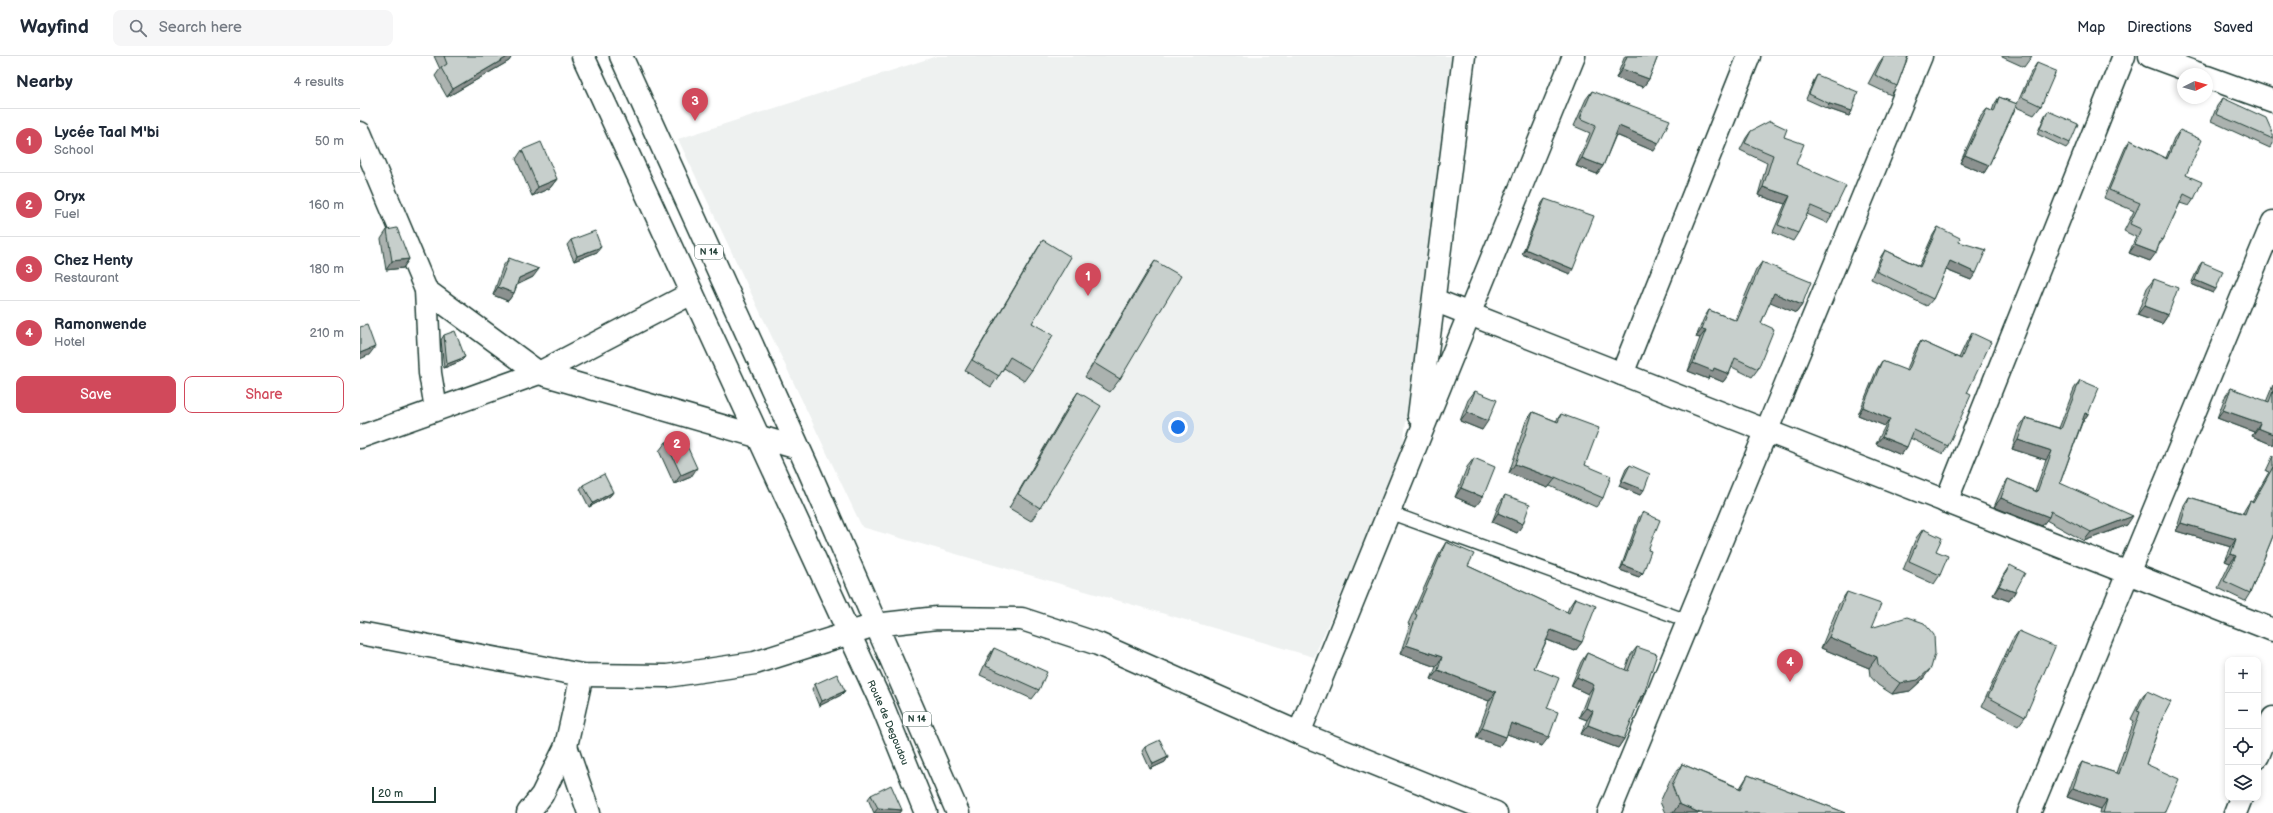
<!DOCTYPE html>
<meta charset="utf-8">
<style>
body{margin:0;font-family:"Balsamiq Sans",sans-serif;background:#f6f6f7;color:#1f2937}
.controls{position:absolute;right:12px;bottom:12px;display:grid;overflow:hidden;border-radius:8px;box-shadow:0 2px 6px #0003}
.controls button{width:36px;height:36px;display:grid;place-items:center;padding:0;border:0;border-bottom:1px solid #e0e1e3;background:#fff;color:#1f2937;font:20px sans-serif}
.compass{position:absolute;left:1817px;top:12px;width:36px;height:36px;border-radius:50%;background:#fff;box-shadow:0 2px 6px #0003;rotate:85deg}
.scale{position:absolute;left:12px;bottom:10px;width:64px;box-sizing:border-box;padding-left:4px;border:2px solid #1f3d34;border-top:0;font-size:11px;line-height:14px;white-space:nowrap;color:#1f3d34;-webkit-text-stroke:3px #fff;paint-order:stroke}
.you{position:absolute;left:818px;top:371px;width:14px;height:14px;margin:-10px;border:3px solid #fff;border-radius:50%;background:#1a73e8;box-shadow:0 0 0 6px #1a73e833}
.badge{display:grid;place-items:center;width:26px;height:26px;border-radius:50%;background:#d1495b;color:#fff;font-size:13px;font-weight:700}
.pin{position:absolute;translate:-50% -33px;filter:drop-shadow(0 1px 2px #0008)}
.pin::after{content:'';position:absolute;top:21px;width:14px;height:12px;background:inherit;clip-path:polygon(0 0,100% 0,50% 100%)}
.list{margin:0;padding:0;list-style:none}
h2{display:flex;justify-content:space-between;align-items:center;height:52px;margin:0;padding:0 16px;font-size:17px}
h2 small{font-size:13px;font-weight:400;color:#747a83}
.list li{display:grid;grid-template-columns:26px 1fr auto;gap:12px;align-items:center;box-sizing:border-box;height:64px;padding:0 16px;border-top:1px solid #e0e1e3}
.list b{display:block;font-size:15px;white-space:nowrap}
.list p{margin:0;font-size:13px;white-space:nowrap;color:#747a83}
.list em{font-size:13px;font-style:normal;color:#747a83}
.actions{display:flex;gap:8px;padding:12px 16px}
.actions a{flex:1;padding:9px 0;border:1px solid #d1495b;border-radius:8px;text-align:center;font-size:14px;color:#d1495b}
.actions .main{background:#d1495b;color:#fff}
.icon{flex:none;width:22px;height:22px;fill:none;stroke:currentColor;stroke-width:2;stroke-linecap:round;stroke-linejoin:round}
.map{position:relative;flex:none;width:1913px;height:757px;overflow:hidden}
header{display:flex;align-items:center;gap:24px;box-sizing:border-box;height:56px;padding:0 20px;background:#fff;border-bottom:1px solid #e0e1e3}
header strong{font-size:19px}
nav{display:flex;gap:22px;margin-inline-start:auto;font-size:14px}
.search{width:280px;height:36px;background:#f6f6f7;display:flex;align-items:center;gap:10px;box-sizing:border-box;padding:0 14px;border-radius:8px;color:#747a83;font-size:15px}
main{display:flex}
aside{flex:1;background:#fff}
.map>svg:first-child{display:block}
.built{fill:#eef1f0}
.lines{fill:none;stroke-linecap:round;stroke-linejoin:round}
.service-casing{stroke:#1f3d34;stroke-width:15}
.minor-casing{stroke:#1f3d34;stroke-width:25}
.tertiary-casing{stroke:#1f3d34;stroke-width:25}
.primary-casing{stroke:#1f3d34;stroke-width:25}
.service{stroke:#fff;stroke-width:12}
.minor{stroke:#fff;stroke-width:22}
.tertiary{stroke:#fff;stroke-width:22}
.primary{stroke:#fff;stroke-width:22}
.wall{fill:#abb2af;stroke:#1f3d34}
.shaded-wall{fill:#8b918f;stroke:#1f3d34}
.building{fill:#c7cfcc;stroke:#1f3d34}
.labels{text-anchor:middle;stroke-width:4;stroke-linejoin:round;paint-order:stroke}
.shield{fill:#fff;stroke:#627771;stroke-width:1}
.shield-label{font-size:9px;font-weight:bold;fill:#1f3d34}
.street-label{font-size:10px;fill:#1f3d34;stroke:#fff}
</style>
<header>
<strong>Wayfind</strong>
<div class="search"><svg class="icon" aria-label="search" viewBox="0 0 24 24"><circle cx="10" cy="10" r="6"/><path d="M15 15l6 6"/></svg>Search here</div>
<nav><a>Map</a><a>Directions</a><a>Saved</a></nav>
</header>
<main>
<aside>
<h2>Nearby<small>4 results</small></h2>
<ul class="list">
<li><span class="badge">1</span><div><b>Lycée Taal M'bi</b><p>School</p></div><em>50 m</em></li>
<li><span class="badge">2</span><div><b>Oryx</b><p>Fuel</p></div><em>160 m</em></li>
<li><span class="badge">3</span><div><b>Chez Henty</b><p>Restaurant</p></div><em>180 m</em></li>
<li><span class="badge">4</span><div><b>Ramonwende</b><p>Hotel</p></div><em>210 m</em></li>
</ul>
<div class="actions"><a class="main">Save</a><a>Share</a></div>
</aside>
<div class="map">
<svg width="1913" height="757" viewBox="0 0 1913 757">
<rect width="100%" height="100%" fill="#fff"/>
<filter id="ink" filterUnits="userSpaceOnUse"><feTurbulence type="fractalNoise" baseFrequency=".025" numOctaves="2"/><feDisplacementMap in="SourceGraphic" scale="8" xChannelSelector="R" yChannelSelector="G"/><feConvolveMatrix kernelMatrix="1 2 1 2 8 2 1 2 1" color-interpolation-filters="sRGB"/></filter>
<g filter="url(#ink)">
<polygon class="built" points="577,0 1095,0 1042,396 954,601 502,471 318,83"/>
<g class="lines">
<g class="service-casing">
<polyline id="service" points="1028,456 1328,565"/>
</g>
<g class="minor-casing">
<g id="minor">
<polyline points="1790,0 1839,18"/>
<polyline points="1847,21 1913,45"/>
<polyline points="0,77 66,234 70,317 76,353"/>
<polyline points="66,234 179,317 332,237"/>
<polyline points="1074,244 1913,574"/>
<polyline points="1262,318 1389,0"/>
<polyline points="1059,360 1104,0"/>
<polyline points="0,381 179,317 438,392"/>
<polyline points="1586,446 1764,0"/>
<polyline points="515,569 577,562 662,563 738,588 939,677 1136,757"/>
<polyline points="939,677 1214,0"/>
<polyline points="206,690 229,757"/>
<polyline points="1898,700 1913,662"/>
<polyline points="168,757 182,739 206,690 222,619"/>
<polyline points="1249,757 1561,0"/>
<polyline points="1669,757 1913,166"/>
<polyline points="1875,757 1881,742"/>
</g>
</g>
<g class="tertiary-casing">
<polyline id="tertiary" points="0,577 222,619 307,620 395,607 515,569"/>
</g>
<g class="primary-casing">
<g id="primary">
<path id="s1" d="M223 0 523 651 566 757"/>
<polyline points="261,0 447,410 598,757"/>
</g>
</g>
<use href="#service" class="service"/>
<use href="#minor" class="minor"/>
<use href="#tertiary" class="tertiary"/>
<use href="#primary" class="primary"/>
</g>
<g class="wall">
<polygon points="74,0 152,0 149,5 87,41 75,20 80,13"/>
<polygon points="1265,0 1298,0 1289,23 1283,31 1256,22"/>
<polygon points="1524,0 1548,0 1537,30 1531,39 1508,28 1519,7"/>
<polygon points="1642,0 1672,0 1664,11 1642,1"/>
<polygon points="1677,7 1681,50 1674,59 1656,51 1629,109 1624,117 1600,107 1621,60 1627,53 1632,55 1634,49 1639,41 1657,48 1671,16"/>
<polygon points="1457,19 1492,55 1489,60 1466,52 1446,43 1454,24"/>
<polygon points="1232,35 1294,95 1256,79 1243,110 1237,118 1216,110 1230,77 1214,70 1226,43"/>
<polygon points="1863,42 1913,78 1913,88 1910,92 1851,65 1857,50"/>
<polygon points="1688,55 1710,87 1706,92 1677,78 1685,59"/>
<polygon points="1820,74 1826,119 1834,143 1829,150 1820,147 1803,184 1799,189 1790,205 1769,197 1776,181 1764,175 1774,155 1744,142 1765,92 1770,84 1806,102 1814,82"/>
<polygon points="1391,75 1424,81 1436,108 1472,159 1467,167 1447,158 1438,177 1433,185 1413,176 1425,148 1398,139 1407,107 1380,94 1386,82"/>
<polygon points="162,94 197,123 190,132 172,140 156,103"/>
<polygon points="1185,143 1210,218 1162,198 1182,147"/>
<polygon points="1578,171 1599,186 1611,224 1586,214 1573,243 1567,250 1511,223 1520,202 1525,194 1559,210 1573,179"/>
<polygon points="27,174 49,203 43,212 26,214 21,183"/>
<polygon points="211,184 237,196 214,205 207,189"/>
<polygon points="683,184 672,267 672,314 664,325 644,312 631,331 605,315 676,195"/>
<polygon points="149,202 173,221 157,229 154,237 148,245 133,239 143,210"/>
<polygon points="795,205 760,323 750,336 725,321 786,218"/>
<polygon points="1402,206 1442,249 1436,257 1410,245 1401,267 1398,313 1392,321 1372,311 1369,318 1363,326 1349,320 1348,323 1328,315 1340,282 1336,281 1344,262 1349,254 1375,264 1396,214"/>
<polygon points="1842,206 1853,237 1831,228 1839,210"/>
<polygon points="1794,223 1808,259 1802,268 1777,259 1787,232"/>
<polygon points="1612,277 1607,337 1588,390 1583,398 1550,382 1547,391 1541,399 1516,388 1525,370 1498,359 1517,313 1522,305 1546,315 1556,292 1561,285 1599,302 1607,285"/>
<polygon points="84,279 101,305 84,312 81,284"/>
<polygon points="1720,324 1728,358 1722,367 1700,427 1767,469 1724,485 1686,464 1682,470 1634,451 1642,432 1648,423 1675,435 1686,404 1652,393 1659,371 1666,362 1699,372 1714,333"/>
<polygon points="1913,329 1913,389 1892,380 1894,376 1857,362 1865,341 1871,332 1906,346"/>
<polygon points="1115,335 1122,374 1100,365 1108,344"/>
<polygon points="718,336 680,452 671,465 649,452 709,349"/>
<polygon points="1173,356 1196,365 1201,358 1225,409 1243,442 1236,451 1190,430 1188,432 1149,417 1166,365"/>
<polygon points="306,386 331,421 314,428 299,395"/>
<polygon points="1913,400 1913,480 1890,537 1885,545 1858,532 1870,507 1865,505 1871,491 1816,475 1824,449 1829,441 1883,457 1885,453 1890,445 1892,446 1909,416 1906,415"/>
<polygon points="1114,402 1116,450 1095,441 1107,411"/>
<polygon points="1270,409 1280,439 1259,430 1266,413"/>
<polygon points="223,429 253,436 250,440 229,451 220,433"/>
<polygon points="1145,439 1157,477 1132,466 1139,448"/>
<polygon points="1283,456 1288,494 1279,521 1260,514 1279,461"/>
<polygon points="1563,473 1576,495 1580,519 1574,528 1543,514 1556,482"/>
<polygon points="1086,486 1108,510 1207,556 1209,551 1215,542 1222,586 1215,595 1187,584 1174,612 1187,652 1182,690 1147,678 1146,681 1139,690 1116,682 1129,645 1071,623 1076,611 1040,598 1050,569 1048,568 1080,496"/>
<polygon points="1650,509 1655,536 1649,545 1633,539 1644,518"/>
<polygon points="1487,536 1511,572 1563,623 1550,635 1532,638 1518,629 1510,620 1509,612 1461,592 1479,548"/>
<polygon points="1659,575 1665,661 1658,670 1622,650 1652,584"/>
<polygon points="1277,591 1278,647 1264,683 1258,692 1221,678 1227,664 1219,661 1228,638 1211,630 1221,606 1227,597 1265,614 1270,600"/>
<polygon points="634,592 679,634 672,643 620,619 628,601"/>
<polygon points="455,628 485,635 481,639 459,650 452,633"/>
<polygon points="1787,635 1802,663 1786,708 1804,757 1740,757 1741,753 1707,741 1716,715 1722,706 1756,717 1774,665 1771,663 1781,643"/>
<polygon points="785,691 808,701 805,706 790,713 782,695"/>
<polygon points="1322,708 1380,732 1388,719 1486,757 1305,757 1300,746 1310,724"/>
<polygon points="511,739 542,754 540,757 514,757 508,743"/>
</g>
<g class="shaded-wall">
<polygon points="149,0 152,0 149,5 87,41 93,33"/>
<polygon points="1262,13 1289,23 1283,31 1256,22"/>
<polygon points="1470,48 1492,55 1489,60 1466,52"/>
<polygon points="1259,70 1299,87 1294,95 1254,78"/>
<polygon points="1605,99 1629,109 1624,117 1600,107"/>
<polygon points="1222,102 1243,110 1237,118 1216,110"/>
<polygon points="197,123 190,132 172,140 178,131"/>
<polygon points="1403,131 1430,140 1425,148 1398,139"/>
<polygon points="1775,189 1796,197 1790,205 1769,197"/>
<polygon points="241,191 237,196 214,205 217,200"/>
<polygon points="1165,193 1213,213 1210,218 1162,198"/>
<polygon points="49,203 43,212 26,214 32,205"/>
<polygon points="1590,205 1616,217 1611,224 1584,213"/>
<polygon points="179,213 173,221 154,230 159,222"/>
<polygon points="1835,224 1856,233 1853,237 1831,228"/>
<polygon points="138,231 154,237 148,245 133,239"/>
<polygon points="1414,237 1442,249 1436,257 1408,245"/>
<polygon points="1784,250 1808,259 1802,268 1777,259"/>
<polygon points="1342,273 1346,274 1340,282 1336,281"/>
<polygon points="15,291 9,299 0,303 0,297"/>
<polygon points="105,301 101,305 84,312 87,308"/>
<polygon points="1333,307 1354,312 1369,318 1363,326 1349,320 1348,323 1328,315"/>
<polygon points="1503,351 1530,363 1525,370 1498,359"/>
<polygon points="1863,354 1900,367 1894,376 1857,362"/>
<polygon points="1107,356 1128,365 1122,374 1100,365"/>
<polygon points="1725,357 1728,358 1722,367 1719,366"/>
<polygon points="1898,372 1913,378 1913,389 1892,380"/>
<polygon points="1522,381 1547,391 1541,399 1516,388"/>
<polygon points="1658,384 1692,395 1686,404 1652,393"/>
<polygon points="1155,408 1195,423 1188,432 1149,417"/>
<polygon points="337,412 331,421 314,428 321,419"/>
<polygon points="1262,425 1284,434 1280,439 1259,430"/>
<polygon points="1101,432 1123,441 1116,450 1095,441"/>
<polygon points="253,436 250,440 229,451 233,447"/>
<polygon points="1641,442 1689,461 1682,470 1634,451"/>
<polygon points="1138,457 1163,468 1157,477 1132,466"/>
<polygon points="1773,460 1767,469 1724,485 1731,476"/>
<polygon points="1821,467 1876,483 1871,491 1816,475"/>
<polygon points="1871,498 1876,500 1870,507 1865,505"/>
<polygon points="1263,509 1283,517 1279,521 1260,514"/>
<polygon points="1639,530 1655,536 1649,545 1633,539"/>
<polygon points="1191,574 1222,586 1215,595 1185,583"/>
<polygon points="1469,581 1517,601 1509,612 1461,592"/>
<polygon points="1046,589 1082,601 1076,611 1040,598"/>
<polygon points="1571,612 1563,623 1550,635 1532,638 1540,627"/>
<polygon points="1078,614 1136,636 1129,645 1071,623"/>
<polygon points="1217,621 1234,629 1228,638 1211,630"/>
<polygon points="485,635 481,639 459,650 462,645"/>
<polygon points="1281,640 1283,641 1277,650"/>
<polygon points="1226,652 1233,655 1227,664 1219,661"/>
<polygon points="1151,667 1189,681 1182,690 1144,677"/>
<polygon points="1228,669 1264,683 1258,692 1221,678"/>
<polygon points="1122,672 1146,681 1139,690 1116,682"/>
<polygon points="808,701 805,706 790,713 793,708"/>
<polygon points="1713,732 1747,744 1741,753 1707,741"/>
<polygon points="1319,748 1340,757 1313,757"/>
<polygon points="518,752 542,754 540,757 514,757"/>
</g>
<g class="building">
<polygon points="84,0 149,0 93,33 81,12 87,8"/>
<polygon points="1267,0 1298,0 1289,23 1262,13"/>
<polygon points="1524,0 1548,0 1537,30 1515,19"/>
<polygon points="1677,7 1696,15 1681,50 1662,41"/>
<polygon points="1457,19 1498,36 1492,55 1470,48 1449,38"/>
<polygon points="1232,35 1310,64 1299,87 1259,70 1243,110 1222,102 1236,69 1220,62"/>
<polygon points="1639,41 1657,48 1629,109 1605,99 1627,53 1634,56"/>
<polygon points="1863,42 1906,62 1913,78 1913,83 1856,58"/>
<polygon points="1688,55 1718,68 1710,87 1680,73"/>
<polygon points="1410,65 1427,73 1424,81 1444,88 1436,108 1486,130 1472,159 1451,150 1438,177 1418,169 1430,140 1403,131 1413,99 1385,87 1391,75"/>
<polygon points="1820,74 1842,84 1826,119 1842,126 1834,143 1824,138 1803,184 1801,183 1796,197 1775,189 1781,173 1770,168 1780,147 1749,134 1770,84 1807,103"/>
<polygon points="181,86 197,123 178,131 162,94"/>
<polygon points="1185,143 1234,160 1213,213 1165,193"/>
<polygon points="1578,171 1600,182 1599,186 1626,194 1616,217 1590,205 1573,243 1516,215 1525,194 1560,211"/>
<polygon points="37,172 49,203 32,205 27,174"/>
<polygon points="235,175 241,191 217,200 211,184"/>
<polygon points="683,184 711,201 672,267 693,279 672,314 650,301 639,320 612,304"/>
<polygon points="149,202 179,213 159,222 154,237 138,231"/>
<polygon points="795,205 821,220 760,323 734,307"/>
<polygon points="1402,206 1451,226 1442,249 1414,237 1401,267 1414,273 1398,313 1375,302 1369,318 1354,312 1353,315 1333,307 1346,274 1342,273 1349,254 1377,265"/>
<polygon points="1842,206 1863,215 1856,233 1835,224"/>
<polygon points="1794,223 1818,232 1808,259 1784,250"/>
<polygon points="7,269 15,291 0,297 0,271"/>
<polygon points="95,275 105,301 87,308 84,279"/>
<polygon points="1612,277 1631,286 1607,337 1611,339 1588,390 1554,374 1547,391 1522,381 1530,363 1503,351 1522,305 1548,315 1561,285 1601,303"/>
<polygon points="1720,324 1739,332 1728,358 1725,357 1700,427 1773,460 1731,476 1691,455 1689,461 1641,442 1648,423 1677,436 1692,395 1658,384 1666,362 1701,373"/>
<polygon points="1871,332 1909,346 1913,335 1913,378 1898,372 1900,367 1863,354"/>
<polygon points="1115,335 1137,344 1128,365 1107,356"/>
<polygon points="718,336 741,350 680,452 658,438"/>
<polygon points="1173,356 1198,366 1201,358 1239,372 1225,409 1251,420 1243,442 1195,421 1195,423 1155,408"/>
<polygon points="322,379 337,412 321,419 306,386"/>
<polygon points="1114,402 1135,411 1123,441 1101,432"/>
<polygon points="1270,409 1290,418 1284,434 1262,425"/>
<polygon points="1913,411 1913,480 1890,537 1864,525 1876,500 1871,498 1876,483 1821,467 1829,441 1885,458 1890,445 1893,447"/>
<polygon points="244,418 253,436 233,447 223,429"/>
<polygon points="1145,439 1170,448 1163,468 1138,457"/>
<polygon points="1283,456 1300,464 1288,494 1291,495 1283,517 1263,509"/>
<polygon points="1563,473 1582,482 1576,495 1588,500 1580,519 1549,505"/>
<polygon points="1086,486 1114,498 1108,510 1209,557 1215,542 1236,550 1222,586 1191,574 1174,612 1199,622 1187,652 1198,656 1189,681 1151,667 1146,681 1122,672 1136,636 1078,614 1082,601 1046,589 1057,559 1055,558"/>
<polygon points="1650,509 1665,517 1655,536 1639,530"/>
<polygon points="1487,536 1521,548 1511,572 1547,561 1564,567 1574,579 1575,598 1571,612 1558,624 1540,627 1526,617 1518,608 1517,601 1469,581"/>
<polygon points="1659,575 1695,591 1665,661 1628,641"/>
<polygon points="1277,591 1297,598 1283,641 1281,640 1264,683 1228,669 1233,655 1226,652 1234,629 1217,621 1227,597 1268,615"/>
<polygon points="634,592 687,616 679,634 626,610"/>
<polygon points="477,618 485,635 462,645 455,628"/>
<polygon points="1787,635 1811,646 1802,663 1786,708 1819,723 1804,757 1743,757 1747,744 1713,732 1722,706 1759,718 1780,656 1777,655"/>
<polygon points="800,684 808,701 793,708 785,691"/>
<polygon points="1322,708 1381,733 1388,719 1486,757 1340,757 1319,748 1312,729"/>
<polygon points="531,729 542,754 518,752 511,739"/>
</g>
</g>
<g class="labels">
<g class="shield">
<rect x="335" y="189" width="28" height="14" rx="3"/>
<rect x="543" y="656" width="28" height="14" rx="3"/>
</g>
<g class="shield-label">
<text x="349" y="199">N 14</text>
<text x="557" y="666">N 14</text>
</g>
<g class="street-label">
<text dy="4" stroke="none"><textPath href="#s1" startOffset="733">Route de Degoudou</textPath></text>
</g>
</g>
</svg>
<div class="controls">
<button>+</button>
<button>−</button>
<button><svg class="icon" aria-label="locate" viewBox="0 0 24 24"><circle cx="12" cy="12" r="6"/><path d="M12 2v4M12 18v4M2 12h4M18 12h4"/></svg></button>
<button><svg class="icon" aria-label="layers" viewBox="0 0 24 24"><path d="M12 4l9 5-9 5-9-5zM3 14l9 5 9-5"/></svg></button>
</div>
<svg class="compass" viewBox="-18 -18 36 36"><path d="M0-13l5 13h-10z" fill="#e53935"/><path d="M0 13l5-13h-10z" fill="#747a83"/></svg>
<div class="scale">20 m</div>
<div class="you"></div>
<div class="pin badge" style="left:728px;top:240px">1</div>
<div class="pin badge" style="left:317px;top:408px">2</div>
<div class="pin badge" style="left:335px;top:65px">3</div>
<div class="pin badge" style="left:1430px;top:626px">4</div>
</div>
</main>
